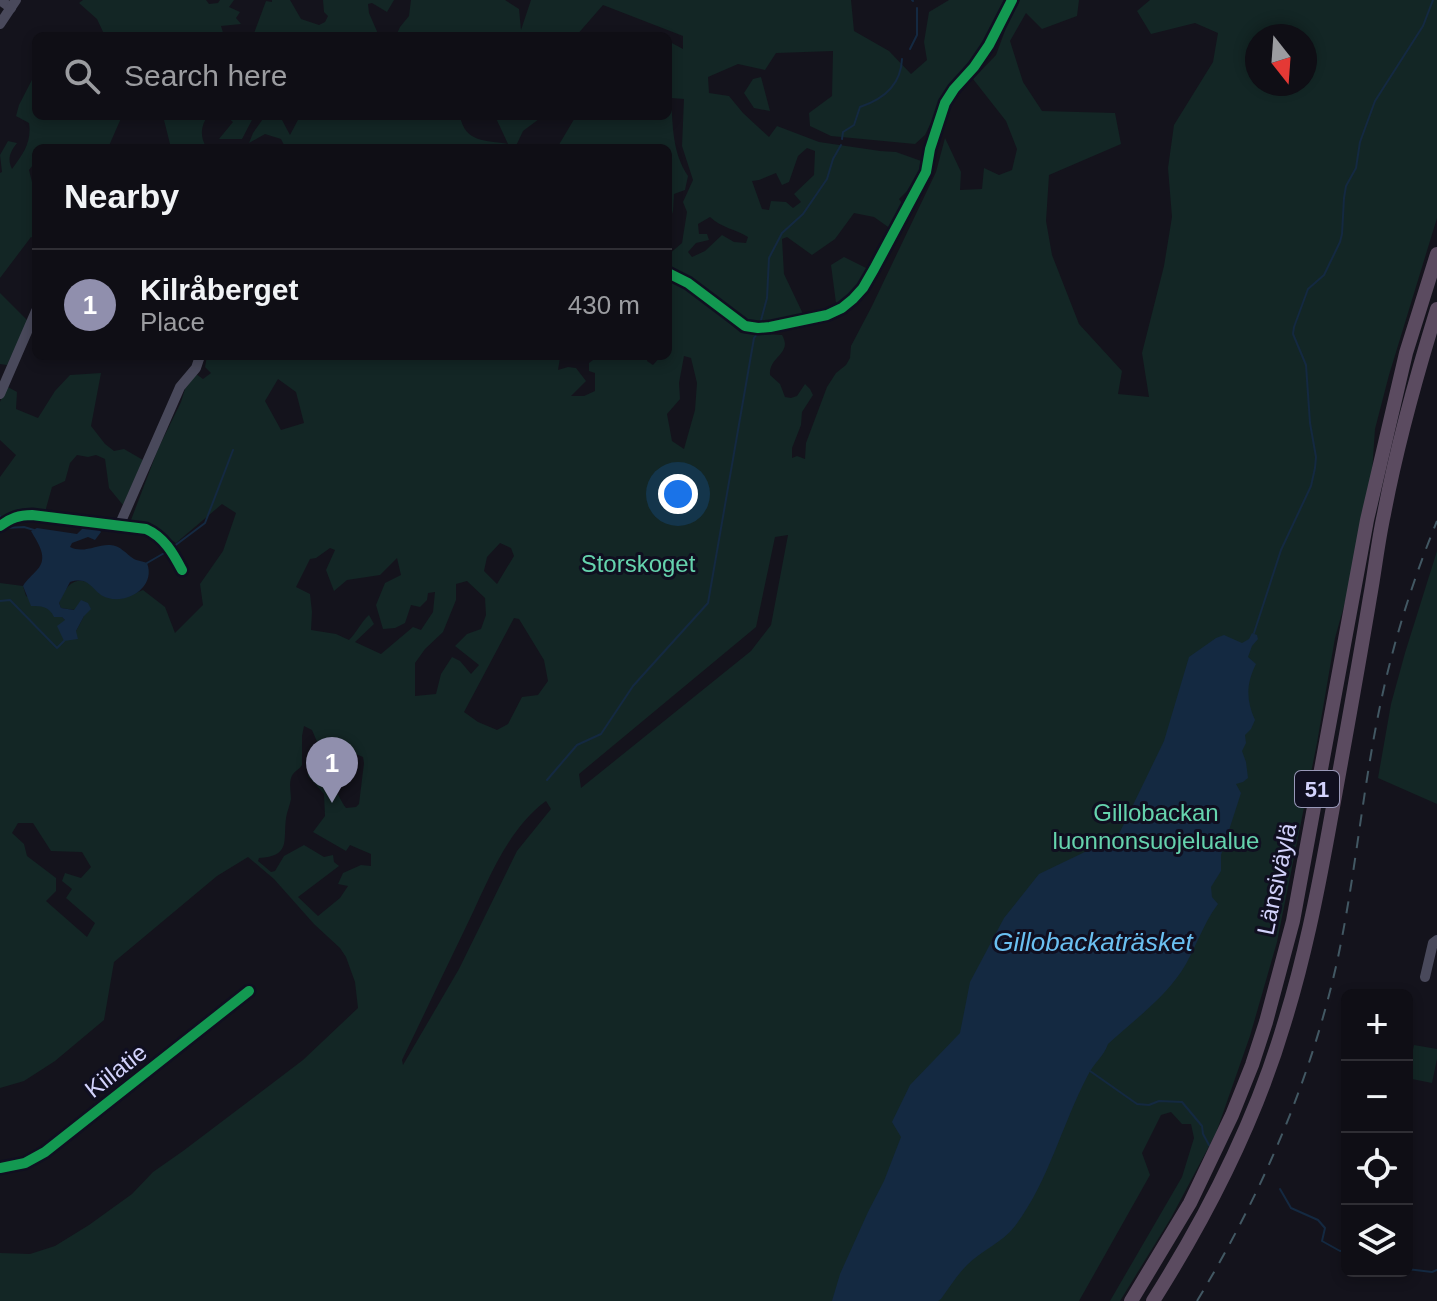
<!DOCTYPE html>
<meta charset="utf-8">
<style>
body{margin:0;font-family:Arial,sans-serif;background:#1d1c22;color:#f1f3f6}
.controls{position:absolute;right:24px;bottom:24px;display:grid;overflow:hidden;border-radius:12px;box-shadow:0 4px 12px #0003}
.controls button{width:72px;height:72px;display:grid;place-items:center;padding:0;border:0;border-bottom:2px solid #2f2e34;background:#0f0e15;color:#f1f3f6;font:40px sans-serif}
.compass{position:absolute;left:1245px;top:24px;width:72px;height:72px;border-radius:50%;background:#0f0e15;box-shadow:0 4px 12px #0003;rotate:163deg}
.you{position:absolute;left:678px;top:494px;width:28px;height:28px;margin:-20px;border:6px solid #fff;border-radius:50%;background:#1a73e8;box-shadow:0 0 0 12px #1a73e833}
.badge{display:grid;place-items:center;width:52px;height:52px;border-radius:50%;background:#908fad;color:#fff;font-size:26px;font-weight:700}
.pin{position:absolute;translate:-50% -66px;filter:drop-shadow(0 2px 4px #0008)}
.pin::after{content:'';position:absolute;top:42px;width:28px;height:24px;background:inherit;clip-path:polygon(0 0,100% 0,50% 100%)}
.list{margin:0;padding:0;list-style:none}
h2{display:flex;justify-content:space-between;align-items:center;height:104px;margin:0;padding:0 32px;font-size:34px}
h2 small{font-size:26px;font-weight:400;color:#9b9ca0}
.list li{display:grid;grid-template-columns:52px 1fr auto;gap:24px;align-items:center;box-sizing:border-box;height:112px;padding:0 32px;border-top:2px solid #2f2e34}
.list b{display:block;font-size:30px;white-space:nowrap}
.list p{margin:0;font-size:26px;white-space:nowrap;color:#9b9ca0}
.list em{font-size:26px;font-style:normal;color:#9b9ca0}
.icon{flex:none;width:44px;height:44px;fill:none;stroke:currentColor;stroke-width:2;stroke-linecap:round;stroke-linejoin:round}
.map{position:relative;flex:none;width:1437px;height:1301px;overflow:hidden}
.search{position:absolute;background:#0f0e15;box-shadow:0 4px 12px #0003;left:32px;top:32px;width:640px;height:88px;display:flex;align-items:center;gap:20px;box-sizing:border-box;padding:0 28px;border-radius:12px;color:#9b9ca0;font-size:30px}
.panel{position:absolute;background:#0f0e15;box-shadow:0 4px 12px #0003;left:32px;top:144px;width:640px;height:216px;border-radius:12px}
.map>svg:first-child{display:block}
.green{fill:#132625;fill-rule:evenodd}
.water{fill:#142941}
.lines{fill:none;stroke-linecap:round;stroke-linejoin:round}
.stream{stroke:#142941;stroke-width:2}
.minor{stroke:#49495b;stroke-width:10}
.highway{stroke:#5b4b60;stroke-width:14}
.rail{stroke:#425863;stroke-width:2;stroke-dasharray:12 10;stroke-linecap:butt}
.cycleway-casing{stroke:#100f20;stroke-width:15}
.cycleway{stroke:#139951;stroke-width:10}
.labels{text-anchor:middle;stroke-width:6;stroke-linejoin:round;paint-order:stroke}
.shield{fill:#100f20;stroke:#9898b9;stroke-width:2}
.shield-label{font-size:22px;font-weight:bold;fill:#d2d2fb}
.park-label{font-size:24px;fill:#65d3ad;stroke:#100f20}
.street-label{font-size:24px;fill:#d2d2fb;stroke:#100f20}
.water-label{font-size:26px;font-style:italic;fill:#6ac0f1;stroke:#100f20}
</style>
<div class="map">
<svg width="1437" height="1301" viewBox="0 0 1437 1301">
<rect width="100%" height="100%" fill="#14131c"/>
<g class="green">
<polygon points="83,0 206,0 209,4 218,3 220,0 234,0 229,7 240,12 236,18 241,24 221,26 224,36 105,36 97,19 79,3"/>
<polygon points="272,0 290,0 301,19 319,25 325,22 328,16 324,12 323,0 394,0 387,12 372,3 368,4 369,13 379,36 253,36 266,1 272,2"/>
<path d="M411 0H505L519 9 521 30 531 0H851L854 31 889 51 911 74 927 60 924 42 929 12 949 0H1004L977 52 948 87 925 135 915 144 831 136 810 126 809 113 832 96 833 51 776 53 765 70 738 64 708 77 709 93 729 96 743 113 769 137 777 126 819 142 880 151 896 152 924 162 907 191 899 199 902 203 891 229 874 217 854 213 835 239 812 255 787 237 782 239 784 274 804 316 771 322 745 321 718 298 668 264V255L682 243 687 212 683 202 693 180 682 146 684 99 671 98C673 126 672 152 688 176L685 190 674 194 673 211 668 226V148H557L576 116H668V41L683 49V36L603 5 576 36H396L400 27 409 16ZM807 148 815 151 814 175 794 194 801 202 793 208 786 202 771 201 769 210 762 209 752 181 759 180 776 173 782 185 789 182 798 156ZM710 217C722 228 735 229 748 237L746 243 734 242 722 235 705 251 692 257 688 252 696 243 709 240 707 234H699L698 224Z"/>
<path d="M1020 0H1079L1077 16 1042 29 1026 13 1010 41 1023 82 1042 111 1115 113 1121 144 1049 175 1046 221 1052 255 1079 324 1122 371 1118 394 1149 397 1142 353 1164 266 1172 217 1168 168 1174 125 1213 62 1218 33 1195 23 1151 34 1137 11 1150 0H1437V218L1389 375 1375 429 1369 517 1335 638 1317 743 1277 942 1250 1036 1216 1133 1171 1218 1120 1301H1110L1182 1177 1194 1138 1191 1124H1182L1171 1112 1161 1115 1142 1153 1150 1175 1079 1301H0V1253L30 1254 55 1246 89 1225 132 1194 153 1172 183 1151 303 1060 358 1008 355 982 346 957 340 948 314 924 274 879 248 857 217 876 114 962 104 1020 55 1061 24 1081 0 1088V583L23 586 26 596 62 617 76 631 84 616 75 610 61 608 59 603C73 564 93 585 120 599L143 590 165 607 175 633 203 605 200 584 223 551 236 513 222 504 176 543 154 530 131 520 158 449 181 402 185 389 196 374 203 379 211 373 205 367 207 356H563L560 358 558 370 568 367 576 368 586 381 571 396H584L595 391V373L589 371V363L593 360 588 356H618L625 359 627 356H648L647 361 653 365 661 356H668V279L698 297 741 333 782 335C793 354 769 356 770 375L780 384 785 397 791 398 797 396 805 384 810 389 813 395 802 412 801 425 792 448V458L797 456 805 459 806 443 827 387 836 373 846 365 850 358 851 346 872 306 936 172 945 138 961 172 960 190 982 189 984 168 999 175 1012 170 1017 149 1006 121 973 79 996 55 1006 28ZM1257 36H1305V84H1257ZM684 356 691 358 697 383 695 410 684 449 672 441 667 414 680 399 679 383ZM278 379 296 392 304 423 281 430 265 401ZM788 535 771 625 751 651 581 788 579 774 756 627 775 537ZM500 543 511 548 514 556 497 584 484 571 487 557ZM330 548 335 550 326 570 334 591 347 580 380 575 397 558 401 575 385 583 376 605 383 629 395 628 405 623 411 605 420 607 427 600 428 593 435 592 433 612 421 630 413 627 381 654 355 642 374 624 369 615C361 622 357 632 349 640L336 634 311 630 312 612 310 594 296 587 310 559 316 558ZM467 581 485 598 486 615 481 629 467 634 455 646 479 665 471 674 460 661 452 657 441 674 436 694 415 696V663L425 649 443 632 456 600V584ZM514 618 519 619 544 660 548 681 538 695 522 697 508 724 497 730 478 722 464 712ZM304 726 312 730 321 751 328 759 351 752 363 757 364 763 359 804 356 807 346 808C335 793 333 774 316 765L308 770V776L324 794 325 816 313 832 346 851 350 845 371 854V866L361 865 343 873 338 884 348 886 340 898 318 916 298 897 339 866 334 862 333 855 324 857 304 845 284 856 275 871 271 872 258 861 259 858C291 856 283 841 286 818 287 811 290 805 291 799 291 791 288 781 293 774 296 770 300 769 302 765V736ZM546 801 551 809 517 851 459 969 403 1065 402 1060C423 1017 443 974 464 931 486 887 505 831 546 801ZM18 823H33L51 851 82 852 91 867 81 878 65 873 62 881 72 889 66 898 95 923 87 937 46 901 56 891V878L27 856 24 844 12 833Z"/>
<path d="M36 72V116H122L108 148H36V161L29 170 33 186 36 188V239L31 237 0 278V173L2 172 0 155 8 141 17 143C10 152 7 159 12 169 23 154 32 142 29 123L16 116 19 105Z"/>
<polygon points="761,77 770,111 754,108 744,93 753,79"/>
<path d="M163 116H208C200 126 200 138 207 148H171Z"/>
<polygon points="226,116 254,116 242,139 219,139 233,122"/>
<path d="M265 116H284L282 120 290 135 300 116H460C465 143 486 140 508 144L495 116H543L523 131 515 148H473L471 145 469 148H282L284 145 281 139 265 134 249 143 253 133Z"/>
<polygon points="844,257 868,269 860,284 840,305 836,303 831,265"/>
<polygon points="0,293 28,321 7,365 0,364"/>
<polygon points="101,373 91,426 105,444 114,451 124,449 143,460 123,505 109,488 105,459 96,455 88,457 77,455 70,463 65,481 52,487 45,512 19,509 0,520 0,477 16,455 0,440 0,402 6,386 17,392 16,409 38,418 55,391 70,375"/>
<polygon points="1437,551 1437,804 1378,778 1391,704 1405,653"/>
<polygon points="1414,1045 1437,1049 1437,1059 1432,1083 1407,1078"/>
</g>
<g class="water">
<path d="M95 524 101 532 95 540 88 537 72 543 70 547C84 554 97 544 110 545 120 545 126 554 134 559 136 560 144 562 147 563 156 586 129 604 108 598 92 594 92 575 70 582L59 603 61 608 74 610 81 600 88 603 91 609 84 616 76 631 78 639 64 641 57 626 65 620 62 617H54C49 606 41 606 31 606L23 586C27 579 32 576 37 570 49 558 38 543 31 531L37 528 77 534 84 527Z"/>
<path d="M1252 633 1257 635 1258 639 1252 646 1248 657 1256 664C1246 684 1246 700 1255 720L1251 729 1245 735 1246 743 1242 751 1246 762 1248 778 1243 782 1236 784 1241 793 1221 855V871L1211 887 1212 897 1218 904C1202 925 1195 951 1181 972 1162 1000 1133 1021 1108 1044 1104 1056 1094 1063 1088 1075 1062 1124 1049 1181 1015 1226 1002 1243 982 1250 967 1265 957 1275 949 1288 941 1299L938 1301H832L840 1274 868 1212 884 1181 901 1137 892 1122 910 1085 960 1033 970 982 1004 918 1039 874 1118 836 1164 741 1189 657 1216 638 1224 635 1242 643 1249 639Z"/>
</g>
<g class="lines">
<g class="stream">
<polyline points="912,0 913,1"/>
<polyline points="910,49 917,35 917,8"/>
<path d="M842 139 843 132 854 125 860 107C884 99 901 85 902 59"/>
<polyline points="760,324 767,298 769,258 782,233 803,214 827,179 833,159 841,145"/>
<polyline points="0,516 1,517"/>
<polyline points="5,528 24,527 34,530"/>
<polyline points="173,547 205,523 233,450"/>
<polyline points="147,563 166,552"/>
<polyline points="0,601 10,600 57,648 64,641"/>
<polyline points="1254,633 1281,550 1311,486 1315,468 1316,457 1310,423 1306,365 1293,334 1294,327 1308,289 1324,275 1340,242 1342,234 1344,198 1346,186 1356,168 1360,142 1375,101 1423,26 1433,0"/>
<polyline points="547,780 577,745 601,734 633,686 708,603 754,338 758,333"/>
<polyline points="1090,1071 1137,1104 1149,1105 1159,1101 1182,1102 1202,1126 1203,1134 1209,1145"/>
<polyline points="1280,1189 1291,1208 1318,1220 1325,1228 1322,1241 1340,1251 1347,1250"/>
<polyline points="1407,1269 1432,1272 1437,1270"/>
</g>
<g class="minor">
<polyline points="0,0 11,8"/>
<polyline points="0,24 16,0"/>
<polyline points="668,273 688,283 745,326 758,328 770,327 827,315 842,308 853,299 863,288 874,269 926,172 930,149 945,103 954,89 974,67 989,45 1012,0"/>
<polyline points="0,394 36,311"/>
<path d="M0 526C11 518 19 515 32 515L146 529C164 537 173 553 182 570"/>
<polyline points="119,526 180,387 196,368 200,356"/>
<polyline points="1425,977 1433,943 1437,940"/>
<polyline points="0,1168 25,1163 45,1152 249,991"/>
</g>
<g class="highway">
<polyline points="1131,1301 1190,1203 1232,1115 1252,1065 1266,1022 1293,921 1367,520 1406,353 1437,254"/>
<path d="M1153 1301C1208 1214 1255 1122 1284 1024 1304 960 1317 895 1329 829 1343 752 1357 675 1370 597 1375 570 1378 541 1384 514 1397 445 1416 377 1437 309"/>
</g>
<path class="rail" d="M1197 1301C1261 1195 1310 1083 1337 962 1355 879 1362 794 1379 711 1392 646 1412 582 1437 521"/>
<g class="cycleway-casing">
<g id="cycleway">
<polyline points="668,273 688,283 745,326 758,328 770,327 827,315 842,308 853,299 863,288 874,269 926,172 930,149 945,103 954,89 974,67 989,45 1012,0"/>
<path d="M0 526C11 518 19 515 32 515L146 529C164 537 173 553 182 570"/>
<polyline points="0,1168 25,1163 45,1152 249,991"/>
</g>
</g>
<use href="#cycleway" class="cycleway"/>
</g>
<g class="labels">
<rect class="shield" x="1295" y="771" width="44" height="36" rx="6"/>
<g class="shield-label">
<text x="1317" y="797">51</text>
</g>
<g class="park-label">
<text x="638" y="572">Storskoget</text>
<text x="1156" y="821">Gillobackan<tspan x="1156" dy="28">luonnonsuojelualue</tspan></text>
</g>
<g class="street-label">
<text transform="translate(1277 879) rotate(-78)" y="8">Länsiväylä</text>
<text transform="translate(116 1071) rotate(-38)" y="8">Kiilatie</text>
</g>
<g class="water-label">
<text x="1093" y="951">Gillobackaträsket</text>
</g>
</g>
</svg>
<div class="controls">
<button>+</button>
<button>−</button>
<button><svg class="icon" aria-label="locate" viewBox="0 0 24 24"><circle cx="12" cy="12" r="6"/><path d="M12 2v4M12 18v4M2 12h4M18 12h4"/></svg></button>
<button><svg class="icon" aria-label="layers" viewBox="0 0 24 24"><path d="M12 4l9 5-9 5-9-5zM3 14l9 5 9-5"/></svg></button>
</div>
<svg class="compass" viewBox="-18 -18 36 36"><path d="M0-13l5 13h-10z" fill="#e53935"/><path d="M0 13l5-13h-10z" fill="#9b9ca0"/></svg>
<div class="you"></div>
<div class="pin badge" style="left:332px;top:803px">1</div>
<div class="search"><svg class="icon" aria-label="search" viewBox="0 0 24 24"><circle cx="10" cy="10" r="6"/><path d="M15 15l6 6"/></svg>Search here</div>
<section class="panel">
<h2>Nearby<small></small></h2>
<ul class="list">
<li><span class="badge">1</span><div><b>Kilråberget</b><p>Place</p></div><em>430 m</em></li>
</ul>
</section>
</div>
